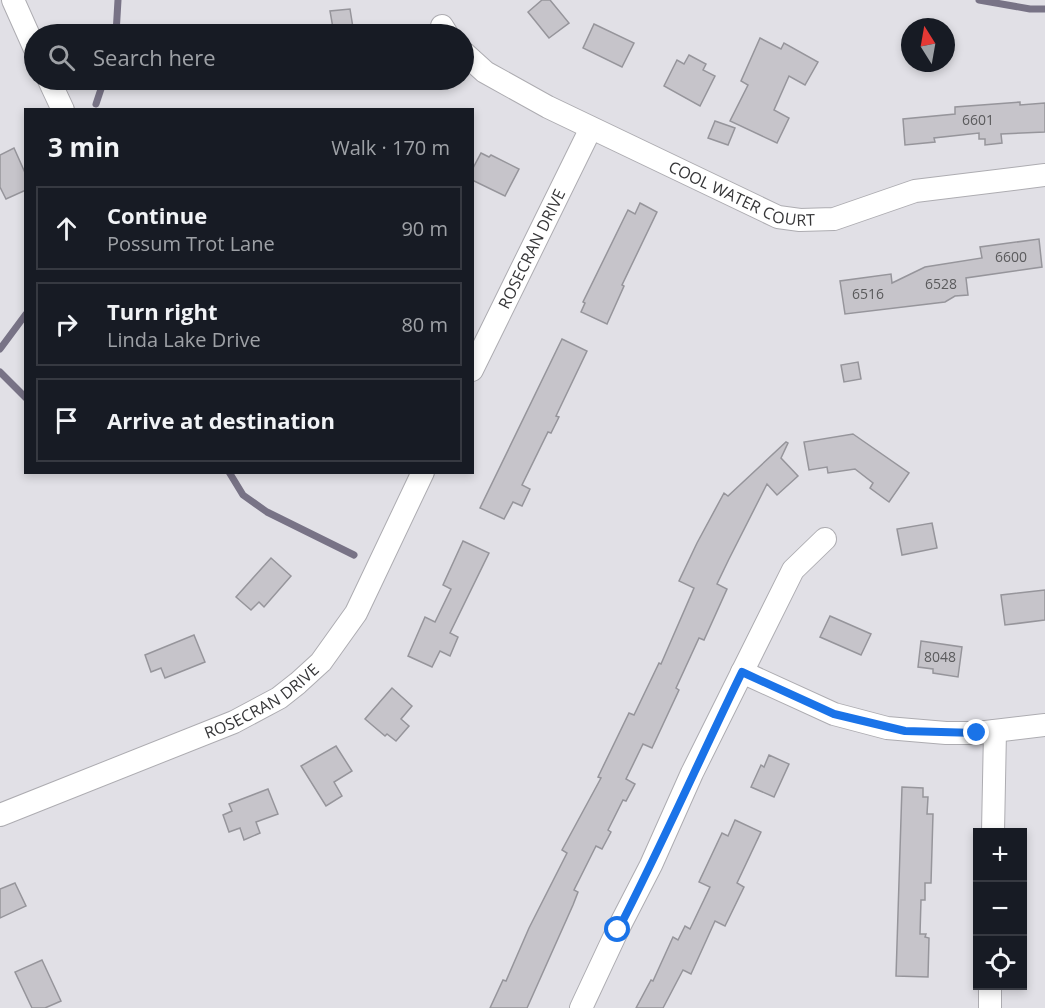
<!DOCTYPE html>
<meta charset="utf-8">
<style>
body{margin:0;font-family:"Open Sans",sans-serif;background:#242831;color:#f1f3f6}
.controls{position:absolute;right:18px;bottom:18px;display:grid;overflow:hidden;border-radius:0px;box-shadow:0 3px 9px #0003}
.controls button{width:54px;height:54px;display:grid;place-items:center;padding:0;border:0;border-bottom:2px solid #363941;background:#171b24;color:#f1f3f6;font:30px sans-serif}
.compass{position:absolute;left:901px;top:18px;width:54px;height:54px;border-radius:50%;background:#171b24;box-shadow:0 3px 9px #0003;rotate:349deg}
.stop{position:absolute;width:18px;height:18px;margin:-14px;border:4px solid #1a73e8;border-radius:50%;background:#fff}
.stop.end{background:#1a73e8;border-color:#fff;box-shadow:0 2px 6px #0008}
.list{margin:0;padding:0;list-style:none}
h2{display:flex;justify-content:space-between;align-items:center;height:78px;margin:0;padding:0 24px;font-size:26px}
h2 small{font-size:20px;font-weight:400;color:#9ea1a6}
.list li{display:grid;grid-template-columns:39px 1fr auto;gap:18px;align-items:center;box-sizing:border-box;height:84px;margin:0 12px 12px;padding:0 12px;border:2px solid #363941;border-radius:0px}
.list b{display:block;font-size:22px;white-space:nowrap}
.list p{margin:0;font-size:20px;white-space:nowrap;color:#9ea1a6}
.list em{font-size:20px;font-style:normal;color:#9ea1a6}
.icon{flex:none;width:33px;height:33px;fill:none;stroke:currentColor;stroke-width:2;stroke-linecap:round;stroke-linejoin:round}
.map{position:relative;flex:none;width:1045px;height:1008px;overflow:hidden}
.search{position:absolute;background:#171b24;box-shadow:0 3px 9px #0003;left:24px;top:24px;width:450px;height:66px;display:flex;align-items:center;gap:15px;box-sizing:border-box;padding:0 21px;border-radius:33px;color:#9ea1a6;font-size:22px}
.panel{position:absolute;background:#171b24;box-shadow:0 3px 9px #0003;left:24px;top:108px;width:450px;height:366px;border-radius:0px}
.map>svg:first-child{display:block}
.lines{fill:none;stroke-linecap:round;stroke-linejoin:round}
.stream{stroke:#787386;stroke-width:7}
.building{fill:#c6c4ca;stroke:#96959b;stroke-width:1.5}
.minor-casing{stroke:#adacb1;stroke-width:24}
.minor{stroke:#fff;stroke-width:22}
.route{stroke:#1a73e8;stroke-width:8}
.labels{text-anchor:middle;stroke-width:5;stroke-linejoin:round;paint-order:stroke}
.number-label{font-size:14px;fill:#5a5a5c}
.street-label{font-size:16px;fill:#363638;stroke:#fff}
</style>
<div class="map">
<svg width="1045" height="1008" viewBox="0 0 1045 1008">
<rect width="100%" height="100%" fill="#e1e0e6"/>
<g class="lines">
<g class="stream">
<polyline points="979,0 1030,9 1045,9"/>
<polyline points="116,34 118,0"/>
<polyline points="96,104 104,80"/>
<polyline points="0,349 26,314"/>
<polyline points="0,372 26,398"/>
<polyline points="229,472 243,495 267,512 354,555"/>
</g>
</g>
<g class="building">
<polygon points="542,0 550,0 569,23 549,38 528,12"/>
<polygon points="350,9 354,34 334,34 330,11"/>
<polygon points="594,24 634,43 622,67 583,48"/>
<polygon points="760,38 781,49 784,43 818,62 805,85 789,76 774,110 789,118 777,143 730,121 748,85 741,81"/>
<polygon points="689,55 706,64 703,70 715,76 700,106 664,86 677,60 684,64"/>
<polygon points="1020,102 1020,105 1045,103 1045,132 1001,134 1002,143 985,145 985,139 979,139 979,133 934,138 935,142 905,145 903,119 955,114 955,107"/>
<polygon points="715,121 735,128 728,145 708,138"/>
<polygon points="14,148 26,175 26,190 6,199 0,187 0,155"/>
<polygon points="481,153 489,157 491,155 519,169 505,196 472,180 472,170"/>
<polygon points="640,203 657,212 622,285 624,286 607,324 581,312 585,303 583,302 628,210 635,214"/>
<polygon points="1039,239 1042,267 966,278 968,295 955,296 945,302 845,314 840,281 891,274 892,283 925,267 982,258 980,247"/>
<polygon points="562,339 587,351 556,416 559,417 551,433 548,432 522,485 530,489 522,506 513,502 504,519 480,508"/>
<polygon points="858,362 861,379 844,382 841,365"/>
<polygon points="853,434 909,473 889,502 870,488 873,483 855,469 828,473 827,467 809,470 804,442"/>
<polygon points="786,442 788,443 781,458 798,476 777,495 767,484 729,559 717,584 727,589 704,640 699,638 676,688 679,690 652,748 643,744 626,779 635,784 626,801 623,800 608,830 611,832 602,849 596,846 574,890 578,892 573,905 527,1008 490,1008 503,980 506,981 529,928 567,853 562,850 601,778 598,777 629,713 634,715 659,663 661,664 694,588 679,581 697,543 724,493 728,496"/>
<polygon points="932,523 937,548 902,555 897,529"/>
<polygon points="463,541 489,553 450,633 458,637 450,656 440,651 432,667 408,656 425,617 435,622 451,589 443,585"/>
<polygon points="271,558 291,576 264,607 259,602 251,610 236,597"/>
<polygon points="1045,590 1045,620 1005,625 1001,595"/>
<polygon points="830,616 871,634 861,655 820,637"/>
<polygon points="194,635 205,662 165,678 161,668 151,672 145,655"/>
<polygon points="921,641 962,647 958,677 933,673 933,669 918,667"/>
<polygon points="392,688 412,706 401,719 409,726 396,741 387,734 385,736 365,719"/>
<polygon points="336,746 352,771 334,782 342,796 326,806 301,766"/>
<polygon points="769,755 789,764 774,797 751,787 761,765 764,767"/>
<polygon points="902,787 923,788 923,797 928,797 927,814 933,814 931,883 925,883 925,900 921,900 920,934 926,934 925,937 929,938 928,977 896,976"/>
<polygon points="268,789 278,814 256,822 260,833 244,840 240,828 229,832 223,815 232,811 229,804"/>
<polygon points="735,820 761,832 737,883 744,887 725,926 715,921 691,974 683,970 663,1008 636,1008 651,980 653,981 673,937 678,940 685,926 690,929 710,887 699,882 722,833 728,836"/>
<polygon points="15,883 26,906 0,918 0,889"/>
<polygon points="42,960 61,1001 45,1008 32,1008 15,972"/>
</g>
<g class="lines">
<g class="minor-casing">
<g id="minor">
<polyline points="13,0 34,47"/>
<polyline points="442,26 447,34"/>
<path id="s1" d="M464 53 485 72 548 107 778 217 800 220 834 219 915 191 1045 175"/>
<polyline points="49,80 63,110"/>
<path id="s2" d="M472 370 591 128"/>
<polyline points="742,672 834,714 887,728 946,733 977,733 1045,725"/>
<path id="s3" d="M0 815 234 722 279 698 298 683 321 662 356 613 423 472"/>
<polyline points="993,832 995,731"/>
<polyline points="581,1008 618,929 651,865 692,773 793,570 825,539"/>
<polyline points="990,1008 990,986"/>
</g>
</g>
<use href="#minor" class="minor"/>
</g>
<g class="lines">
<path class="route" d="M618 930C662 845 700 758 742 672L834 714 905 731 977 733"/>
</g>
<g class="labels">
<g class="number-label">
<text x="978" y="125">6601</text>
<text x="1011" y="262">6600</text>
<text x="941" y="289">6528</text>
<text x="868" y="299">6516</text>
<text x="940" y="662">8048</text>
</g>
<g class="street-label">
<text dy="6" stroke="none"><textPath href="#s1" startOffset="314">COOL WATER COURT</textPath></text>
<text dy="6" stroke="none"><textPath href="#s2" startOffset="135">ROSECRAN DRIVE</textPath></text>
<text dy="6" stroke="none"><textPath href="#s3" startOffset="286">ROSECRAN DRIVE</textPath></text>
</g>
</g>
</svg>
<div class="controls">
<button>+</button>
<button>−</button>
<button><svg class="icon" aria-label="locate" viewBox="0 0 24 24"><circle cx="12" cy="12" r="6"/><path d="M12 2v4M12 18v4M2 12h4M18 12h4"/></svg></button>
</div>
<svg class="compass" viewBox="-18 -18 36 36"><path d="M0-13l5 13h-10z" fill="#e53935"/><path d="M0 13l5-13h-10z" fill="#9ea1a6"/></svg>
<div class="stop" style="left:618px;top:930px"></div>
<div class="stop end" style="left:977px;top:733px"></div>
<div class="search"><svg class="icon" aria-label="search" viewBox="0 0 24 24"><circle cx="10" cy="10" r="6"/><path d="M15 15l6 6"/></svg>Search here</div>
<section class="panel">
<h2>3 min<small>Walk · 170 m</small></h2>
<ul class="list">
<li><svg class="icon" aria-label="ahead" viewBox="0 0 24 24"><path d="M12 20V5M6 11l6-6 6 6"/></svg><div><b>Continue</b><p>Possum Trot Lane</p></div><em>90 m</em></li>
<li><svg class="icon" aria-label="right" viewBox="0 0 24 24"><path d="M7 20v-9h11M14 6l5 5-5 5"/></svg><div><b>Turn right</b><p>Linda Lake Drive</p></div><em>80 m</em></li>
<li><svg class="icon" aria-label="arrive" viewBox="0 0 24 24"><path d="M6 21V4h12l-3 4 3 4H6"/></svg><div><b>Arrive at destination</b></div></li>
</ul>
</section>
</div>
